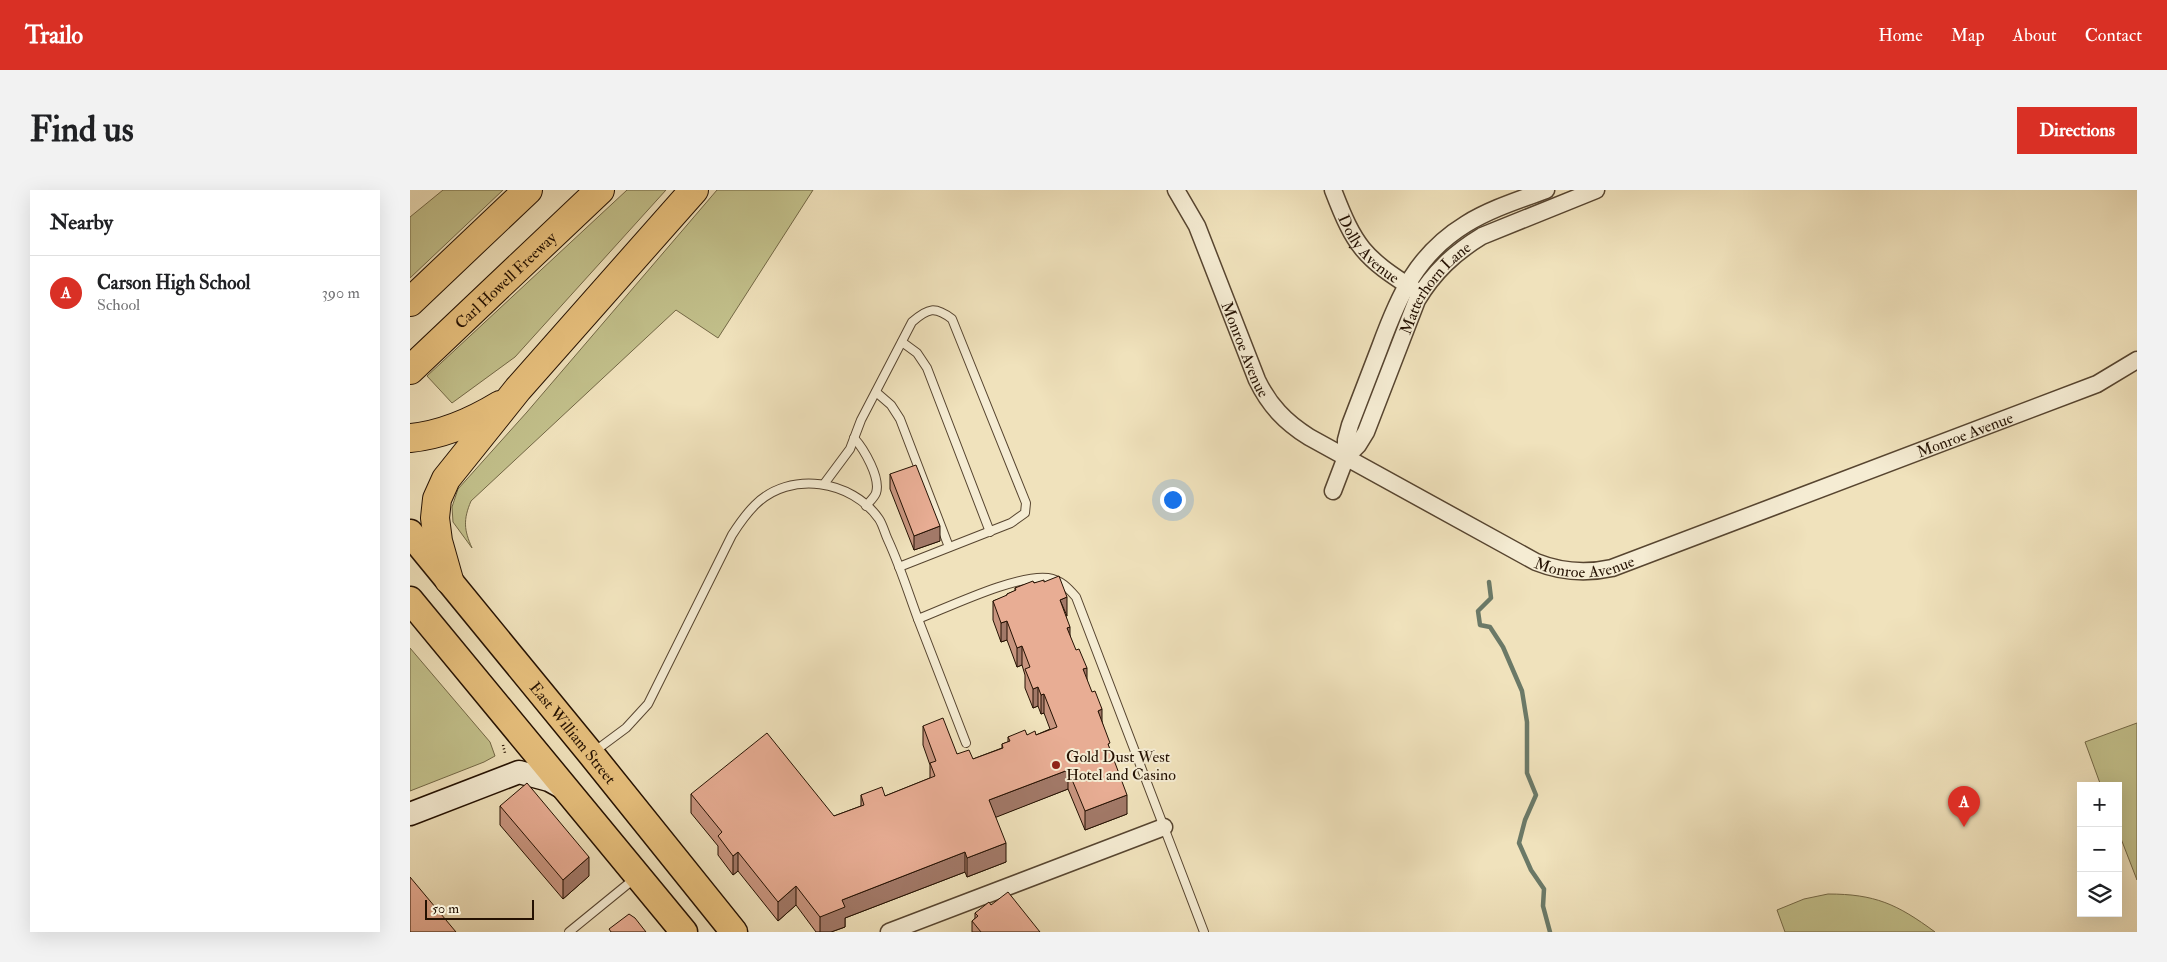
<!DOCTYPE html>
<meta charset="utf-8">
<style>
body{margin:0;font-family:"IM FELL Double Pica",serif;background:#f2f2f2;color:#202124}
.controls{position:absolute;right:15px;bottom:15px;display:grid;overflow:hidden;border-radius:0px;box-shadow:0 5px 20px #0002}
.controls button{width:45px;height:45px;display:grid;place-items:center;padding:0;border:0;border-bottom:1px solid #e0e0e0;background:#fff;color:#202124;font:25px sans-serif}
.scale{position:absolute;left:15px;bottom:12px;width:109px;box-sizing:border-box;padding-left:5px;border:2px solid #241102;border-top:0;font-size:14px;line-height:18px;white-space:nowrap;color:#241102;-webkit-text-stroke:4px #f5ecd3;paint-order:stroke}
.you{position:absolute;left:762px;top:309px;width:18px;height:18px;margin:-12px;border:4px solid #fff;border-radius:50%;background:#1a73e8;box-shadow:0 0 0 8px #1a73e833}
.badge{display:grid;place-items:center;width:32px;height:32px;border-radius:50%;background:#d93025;color:#fff;font-size:16px;font-weight:700}
.pin{position:absolute;translate:-50% -41px;filter:drop-shadow(0 1px 2px #0008)}
.pin::after{content:'';position:absolute;top:26px;width:18px;height:15px;background:inherit;clip-path:polygon(0 0,100% 0,50% 100%)}
.list{margin:0;padding:0;list-style:none}
h2{display:flex;justify-content:space-between;align-items:center;height:65px;margin:0;padding:0 20px;font-size:21px}
h2 small{font-size:16px;font-weight:400;color:#757577}
.list li{display:grid;grid-template-columns:32px 1fr auto;gap:15px;align-items:center;box-sizing:border-box;height:75px;padding:0 20px;border-top:1px solid #e0e0e0}
.list b{display:block;font-size:19px;white-space:nowrap}
.list p{margin:0;font-size:16px;white-space:nowrap;color:#757577}
.list em{font-size:16px;font-style:normal;color:#757577}
.icon{flex:none;width:28px;height:28px;fill:none;stroke:currentColor;stroke-width:2;stroke-linecap:round;stroke-linejoin:round}
.map{position:relative;flex:none;width:1727px;height:742px;overflow:hidden;border-radius:0px}
header{display:flex;align-items:center;gap:30px;box-sizing:border-box;height:70px;padding:0 25px;background:#d93025;color:#fff}
header strong{font-size:24px}
nav{display:flex;gap:28px;margin-inline-start:auto;font-size:18px}
.intro{display:flex;align-items:center;justify-content:space-between;box-sizing:border-box;height:120px;padding:0 30px}
h1{margin:0;font-size:35px}
.button{padding:12px 22px;border-radius:0px;background:#d93025;color:#fff;font-size:18px;font-weight:700}
main{display:flex;gap:30px;padding:0 30px}
aside{flex:1;background:#fff;border-radius:0px;box-shadow:0 5px 20px #0002}
.map>svg:first-child{display:block}
.green{fill:#c2c08b;stroke:#736846}
.lines{fill:none;stroke-linecap:round;stroke-linejoin:round}
.stream{stroke:#6b7967;stroke-width:4.5}
.lane-casing{stroke:#574530;stroke-width:10}
.street-casing{stroke:#574530;stroke-width:19}
.secondary-casing{stroke:#241102;stroke-width:25}
.primary-casing{stroke:#241102;stroke-width:29}
.highway-casing{stroke:#241102;stroke-width:30}
.path{stroke:#241102;stroke-width:2.5;stroke-dasharray:1 2.5;stroke-linecap:butt}
.lane{stroke:#f5ecd3;stroke-width:8}
.street{stroke:#f5ecd3;stroke-width:16}
.secondary{stroke:#f5ecd3;stroke-width:22}
.primary{stroke:#e8c17e;stroke-width:26}
.highway{stroke:#e8c17e;stroke-width:28}
.wall{fill:#c8957f;stroke:#241102}
.shaded-wall{fill:#a27968;stroke:#241102}
.building{fill:#e8ad94;stroke:#241102}
.poi-dot{fill:#8f2418;stroke:#f5ecd3;stroke-width:2}
.labels{text-anchor:middle;stroke-width:4;stroke-linejoin:round;paint-order:stroke}
.street-label{font-size:16px;fill:#241102;stroke:#f5ecd3}
.poi-label{font-size:16px;fill:#241102;stroke:#f5ecd3;text-anchor:start}
</style>
<header>
<strong>Trailo</strong>
<nav><a>Home</a><a>Map</a><a>About</a><a>Contact</a></nav>
</header>
<div class="intro"><h1>Find us</h1><a class="button">Directions</a></div>
<main>
<aside>
<h2>Nearby<small></small></h2>
<ul class="list">
<li><span class="badge">A</span><div><b>Carson High School</b><p>School</p></div><em>390 m</em></li>
</ul>
</aside>
<div class="map">
<svg width="1727" height="742" viewBox="0 0 1727 742">
<rect width="100%" height="100%" fill="#f0e2bc"/>
<filter id="stains"><feTurbulence type="fractalNoise" baseFrequency=".004" numOctaves="4"/><feColorMatrix values="0 0 0 0 .2 0 0 0 0 .09 0 0 0 0 .02 0 0 0 .5 -.17"/></filter>
<radialGradient id="worn" r=".72"><stop offset=".6" stop-color="#630" stop-opacity="0"/><stop offset="1" stop-color="#630" stop-opacity=".3"/></radialGradient>
<g class="green">
<polygon points="33,0 93,0 0,88 0,27"/>
<polygon points="217,0 256,0 105,167 42,213 17,186"/>
<path d="M307 0H403L308 148 266 120 61 311C53 330 54 340 62 358L43 332 42 317 48 299 117 222Z"/>
<polygon points="0,458 80,552 85,566 74,572 0,601"/>
<polygon points="1727,533 1727,690 1708,641 1708,596 1691,596 1675,552"/>
<path d="M1418 704C1465 704 1487 714 1525 742H1375L1367 720 1394 709Z"/>
</g>
<g class="lines">
<polyline class="stream" points="1079,392 1081,408 1068,421 1070,435 1080,437 1093,457 1112,501 1117,532 1117,583 1126,605 1115,630 1109,653 1121,680 1134,699 1133,716 1140,742"/>
<g class="lane-casing">
<g id="lane">
<polyline points="492,152 507,163 517,178 580,342"/>
<polyline points="466,202 481,215 490,229 539,357"/>
<path d="M444 248C454 259 471 288 466 303 464 308 459 312 456 316"/>
<path d="M414 294 440 259 451 230 502 132C518 118 525 116 542 129L616 313 615 323 601 333 489 377"/>
<path d="M508 429C539 417 607 384 638 388 651 390 658 398 666 407L794 742"/>
<path d="M185 561 216 538 238 514 322 345C329 334 336 324 345 315 380 280 442 290 469 329 473 335 475 344 478 350 490 376 498 402 508 429 524 470 540 511 556 553"/>
<polyline points="159,742 224,689"/>
</g>
</g>
<g class="street-casing">
<g id="street">
<path id="s1" d="M766 0 787 36 847 190C859 215 875 232 899 247L1126 372C1151 382 1175 384 1202 378L1687 194 1727 170"/>
<path id="s2" d="M923 0C945 57 953 67 1005 100"/>
<path id="s3" d="M936 267 948 255 956 242 1007 110C1024 82 1044 63 1072 46L1186 0"/>
<path d="M923 301 936 267V250L940 235C950 209 960 183 970 157 989 105 1007 64 1056 34 1080 19 1109 10 1136 0"/>
<polyline points="479,742 754,637"/>
</g>
</g>
<g class="secondary-casing">
<polyline id="secondary" points="0,624 109,582 139,590 157,600"/>
</g>
<g class="primary-casing">
<g id="primary">
<path id="s4" d="M0 343 181 564 324 742"/>
<polyline points="0,410 274,742"/>
</g>
</g>
<g class="highway-casing">
<g id="highway">
<polyline points="0,112 118,0"/>
<path id="s5" d="M0 180 190 0"/>
<path d="M0 248C33 245 62 232 90 215"/>
<polyline points="39,390 28,351 25,328 27,309 36,289 108,199 284,0"/>
</g>
</g>
<polyline class="path" points="93,555 95,563"/>
<use href="#lane" class="lane"/>
<use href="#street" class="street"/>
<use href="#secondary" class="secondary"/>
<use href="#primary" class="primary"/>
<use href="#highway" class="highway"/>
</g>
<g class="wall">
<polygon points="480,284 530,351 504,360 480,299"/>
<polygon points="634,392 656,426 660,447 692,532 717,624 675,640 658,599 585,627 596,672 557,687 555,682 435,728 435,737 421,742 406,742 386,715 368,731 328,681 323,685 308,665 308,656 281,623 281,604 424,626 451,616 451,605 475,606 520,588 520,575 513,555 513,536 547,564 563,569 592,558 592,554 598,552 598,547 617,545 626,545 640,539 634,523 631,524 628,516 623,518 615,498 615,485 612,475 607,477 597,450 591,452 583,430 583,411 597,406 597,404 605,401 605,398 624,393"/>
<polygon points="90,616 179,686 153,709 90,635"/>
<polygon points="581,715 630,742 562,742 562,731 565,728 565,723"/>
</g>
<g class="shaded-wall">
<polygon points="530,336 530,351 504,360 504,346"/>
<polygon points="657,407 657,426 650,410"/>
<polygon points="597,431 597,450 591,452 591,433"/>
<polygon points="660,437 660,456 657,438"/>
<polygon points="612,456 612,475 607,477 607,458"/>
<polygon points="677,478 677,497 673,479"/>
<polygon points="628,497 628,516 623,518 623,499"/>
<polygon points="634,504 634,523 631,524 631,505"/>
<polygon points="692,519 692,538 688,521"/>
<polygon points="658,580 658,599 579,630 579,610"/>
<polygon points="717,605 717,624 675,640 675,621"/>
<polygon points="596,653 596,672 557,687 557,668"/>
<polygon points="328,662 328,681 323,685 323,666"/>
<polygon points="555,662 555,682 435,728 435,737 421,742 410,742 410,727 432,710"/>
<polygon points="179,667 179,686 153,709 153,690"/>
<polygon points="386,696 386,715 368,731 368,712"/>
</g>
<g class="building">
<polygon points="506,275 530,336 504,346 480,284"/>
<polygon points="649,386 657,407 650,410 660,437 657,438 666,460 669,459 677,478 673,479 682,502 685,501 692,519 688,521 700,553 698,554 717,605 675,621 658,580 579,610 596,653 557,668 555,662 432,710 435,717 410,727 386,696 368,712 328,662 323,666 308,646 312,642 281,604 357,543 424,626 454,615 451,605 472,597 475,606 525,586 520,573 526,571 513,536 533,528 547,564 559,560 563,569 593,558 592,554 600,551 598,547 615,540 617,545 625,541 626,545 647,537 634,504 631,505 628,497 623,499 615,479 620,477 612,456 607,458 597,431 591,433 583,411 597,405 597,404 606,400 605,398 623,391 624,393 634,390 634,392"/>
<polygon points="117,593 179,667 153,690 90,616"/>
<polygon points="0,687 46,742 0,742"/>
<polygon points="598,702 630,742 571,742 562,731 568,726 565,723 579,712 581,715"/>
<polygon points="219,724 225,728 236,742 201,742 199,739"/>
</g>
<circle class="poi-dot" cx="646" cy="575" r="5"/>
<g class="labels">
<g class="street-label">
<text dy="6" stroke="none"><textPath href="#s2" startOffset="70">Dolly Avenue</textPath></text>
<text dy="6" stroke="none"><textPath href="#s5" startOffset="131">Carl Howell Freeway</textPath></text>
<text dy="6" stroke="none"><textPath href="#s3" startOffset="194">Matterhorn Lane</textPath></text>
<text dy="6" stroke="none"><textPath href="#s1" startOffset="174">Monroe Avenue</textPath></text>
<text dy="6" stroke="none"><textPath href="#s1" startOffset="999">Monroe Avenue</textPath></text>
<text dy="6" stroke="none"><textPath href="#s1" startOffset="594">Monroe Avenue</textPath></text>
<text dy="6" stroke="none"><textPath href="#s4" startOffset="258">East William Street</textPath></text>
</g>
<g class="poi-label">
<text x="656" y="572">Gold Dust West<tspan x="656" dy="18">Hotel and Casino</tspan></text>
</g>
</g>
<rect width="100%" height="100%" filter="url(#stains)"/>
<rect width="100%" height="100%" fill="url(#worn)"/>
</svg>
<div class="controls">
<button>+</button>
<button>−</button>
<button><svg class="icon" aria-label="layers" viewBox="0 0 24 24"><path d="M12 4l9 5-9 5-9-5zM3 14l9 5 9-5"/></svg></button>
</div>
<div class="scale">50 m</div>
<div class="you"></div>
<div class="pin badge" style="left:1554px;top:637px">A</div>
</div>
</main>
